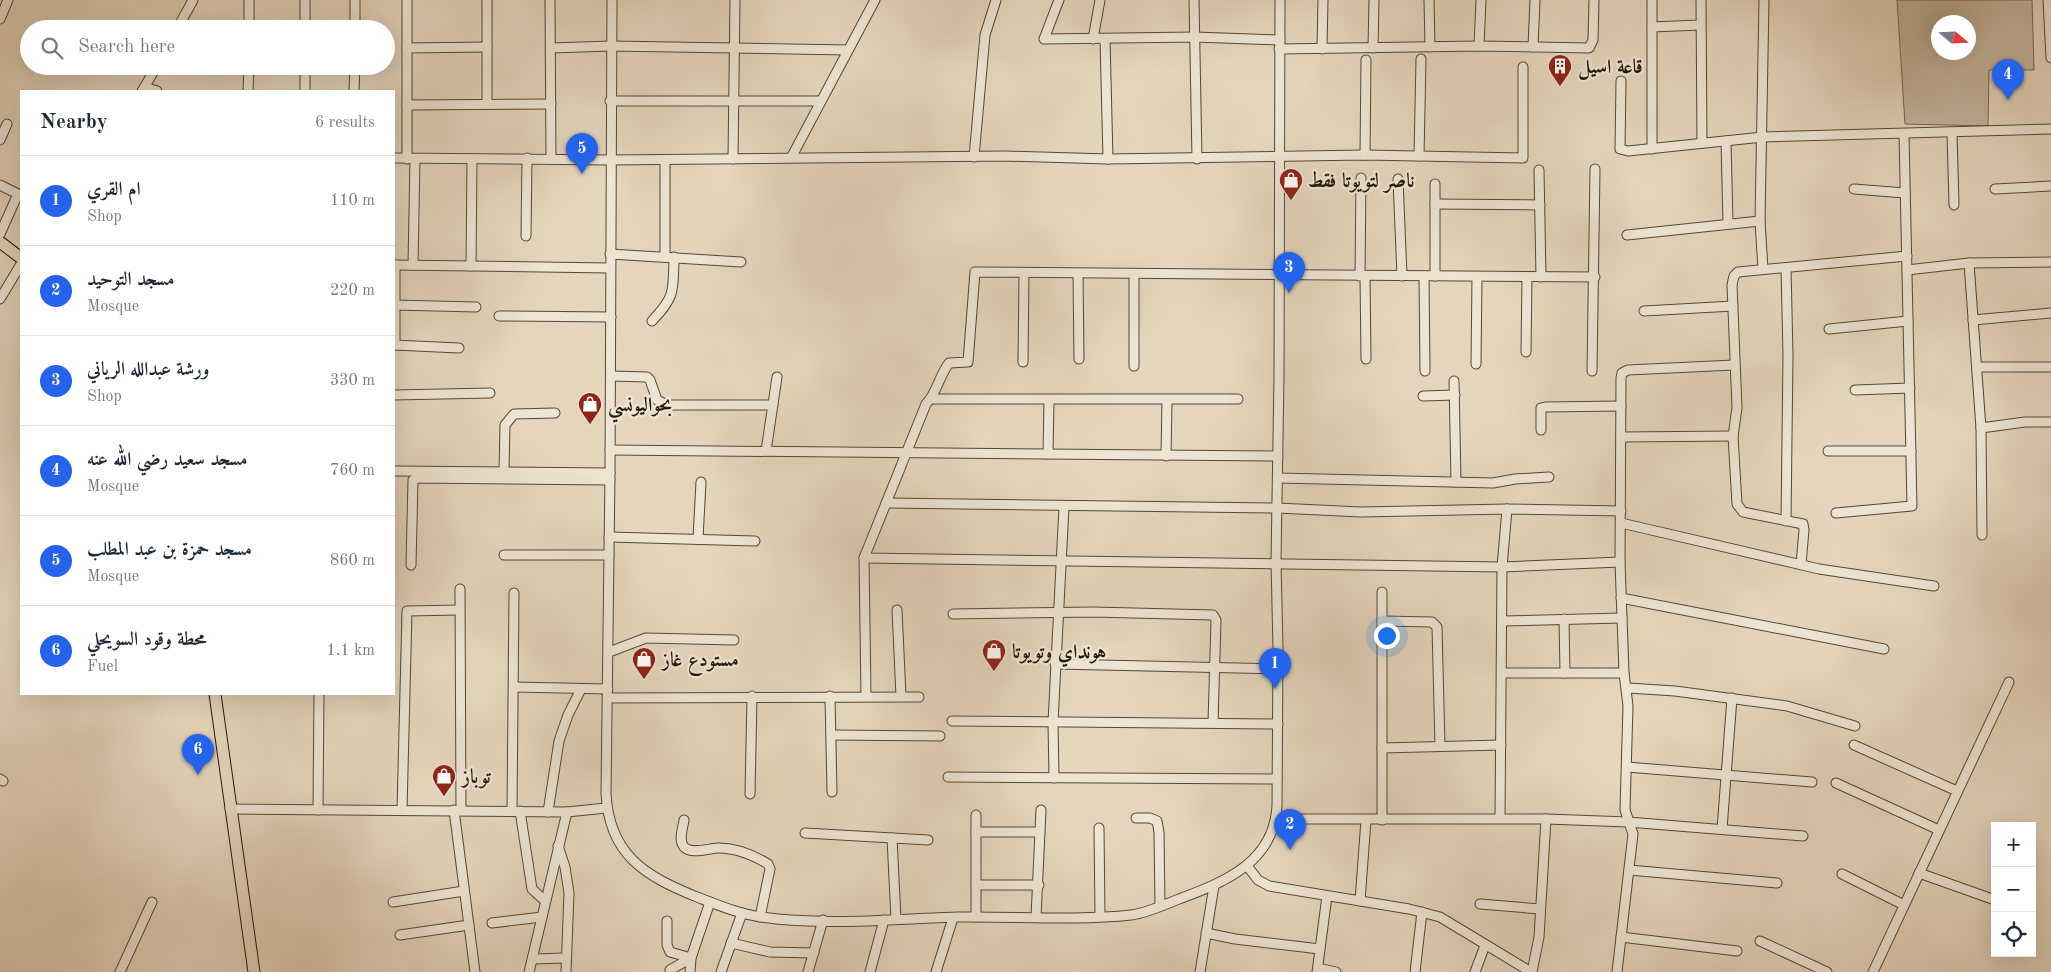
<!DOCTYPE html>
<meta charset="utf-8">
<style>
body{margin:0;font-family:"Old Standard TT",Amiri,serif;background:#f6f6f7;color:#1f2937}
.controls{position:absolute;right:15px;bottom:15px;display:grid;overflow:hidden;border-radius:0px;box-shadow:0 5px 20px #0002}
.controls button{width:45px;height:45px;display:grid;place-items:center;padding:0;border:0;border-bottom:1px solid #e0e1e3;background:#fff;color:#1f2937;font:25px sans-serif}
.compass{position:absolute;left:1931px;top:15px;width:45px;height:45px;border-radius:50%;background:#fff;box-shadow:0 5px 20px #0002;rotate:109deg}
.you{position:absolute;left:1386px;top:635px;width:18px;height:18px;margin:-12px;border:4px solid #fff;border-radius:50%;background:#1a73e8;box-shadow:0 0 0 8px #1a73e833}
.badge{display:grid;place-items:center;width:32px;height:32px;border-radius:50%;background:#2563eb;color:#fff;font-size:16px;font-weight:700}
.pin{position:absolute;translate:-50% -41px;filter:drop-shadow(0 1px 2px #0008)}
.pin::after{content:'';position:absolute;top:26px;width:18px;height:15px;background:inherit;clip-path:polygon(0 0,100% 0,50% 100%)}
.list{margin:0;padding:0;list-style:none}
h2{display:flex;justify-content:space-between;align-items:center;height:65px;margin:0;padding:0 20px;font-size:21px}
h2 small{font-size:16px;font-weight:400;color:#747a83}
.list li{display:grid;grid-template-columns:32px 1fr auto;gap:15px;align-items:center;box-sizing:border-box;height:90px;padding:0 20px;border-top:1px solid #e0e1e3}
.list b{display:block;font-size:19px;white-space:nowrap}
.list p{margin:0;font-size:16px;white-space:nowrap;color:#747a83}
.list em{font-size:16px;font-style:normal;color:#747a83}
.icon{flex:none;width:28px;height:28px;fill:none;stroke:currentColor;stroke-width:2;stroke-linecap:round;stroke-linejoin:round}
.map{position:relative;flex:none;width:2051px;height:972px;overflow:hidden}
.search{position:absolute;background:#fff;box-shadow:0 5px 20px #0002;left:20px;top:20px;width:375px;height:55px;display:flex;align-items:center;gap:12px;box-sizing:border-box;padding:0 18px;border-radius:28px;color:#747a83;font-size:19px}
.panel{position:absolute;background:#fff;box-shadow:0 5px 20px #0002;left:20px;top:90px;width:375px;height:605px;border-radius:0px}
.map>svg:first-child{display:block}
.green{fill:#c4b59d;stroke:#746652;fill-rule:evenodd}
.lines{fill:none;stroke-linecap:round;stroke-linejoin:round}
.minor-casing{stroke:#554735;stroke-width:11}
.major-casing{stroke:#251808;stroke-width:13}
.minor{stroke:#ede4d3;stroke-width:9}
.major{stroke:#e4d5bc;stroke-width:11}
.labels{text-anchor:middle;stroke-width:4.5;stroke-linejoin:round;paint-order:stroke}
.poi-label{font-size:20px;font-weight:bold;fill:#251808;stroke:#ede4d3;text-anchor:start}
</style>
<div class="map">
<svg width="2051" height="972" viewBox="0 0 2051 972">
<rect width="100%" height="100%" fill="#e4d5bc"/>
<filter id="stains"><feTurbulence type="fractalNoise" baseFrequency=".004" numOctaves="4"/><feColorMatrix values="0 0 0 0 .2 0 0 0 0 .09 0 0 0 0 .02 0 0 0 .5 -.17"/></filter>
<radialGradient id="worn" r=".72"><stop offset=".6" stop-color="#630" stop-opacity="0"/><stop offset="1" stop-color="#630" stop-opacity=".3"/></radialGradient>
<path class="green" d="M1897 0H2032L2034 70H1989L1988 126 1905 124ZM1938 22H1968V52H1938Z"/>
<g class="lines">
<g class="minor-casing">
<g id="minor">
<polyline points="305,0 305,29"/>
<polyline points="487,0 487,104"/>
<polyline points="550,0 551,159"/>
<path d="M612 0 610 473 606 793C609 855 645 876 697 897 718 905 739 914 761 917 824 926 894 919 957 917 1015 916 1074 921 1131 915 1147 913 1164 905 1179 899 1225 882 1274 862 1277 806L1278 649 1276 562 1279 377 1280 0"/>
<polyline points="1059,0 1044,39 1194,37 1280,40"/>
<polyline points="1194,0 1197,159"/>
<polyline points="1429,0 1430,47"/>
<polyline points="1652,0 1652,149"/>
<polyline points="1701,0 1702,143"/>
<polyline points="2048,0 2051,58"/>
<polyline points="0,19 8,0"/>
<polyline points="1652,27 1700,25"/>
<polyline points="177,29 193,0"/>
<polyline points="249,29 249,0"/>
<polyline points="355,29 355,0"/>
<polyline points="1093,39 1100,0"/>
<polyline points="1105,39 1108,159"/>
<polyline points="26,44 29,44"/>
<polyline points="1479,46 1481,0"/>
<polyline points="1533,47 1535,0"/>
<polyline points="407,48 487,47"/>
<polyline points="551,48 611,46 848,50"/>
<polyline points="1373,48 1374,0"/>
<polyline points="1279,49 1479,46 1589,48 1593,40 1594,0"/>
<polyline points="1322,49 1323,0"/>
<polyline points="305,66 305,91"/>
<polyline points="1621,81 1620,149 1628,151 1763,137 2051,129"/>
<polyline points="145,87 157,91"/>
<polyline points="142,91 157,66"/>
<polyline points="248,91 249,66"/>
<polyline points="354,91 355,66"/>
<polyline points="610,101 821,101"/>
<polyline points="407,105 551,104"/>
<polyline points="1952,133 1954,205"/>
<polyline points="0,140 7,124"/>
<polyline points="1726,141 1728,224"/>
<polyline points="1365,155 1366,60"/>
<polyline points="792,156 875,0"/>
<polyline points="1419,156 1421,59"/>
<polyline points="974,157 985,35 996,0"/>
<polyline points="394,158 611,160 1005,156 1108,159 1365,155 1523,158 1523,67"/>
<polyline points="407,159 407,0"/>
<polyline points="733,159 735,0"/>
<polyline points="665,160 665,256"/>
<polyline points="1539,170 1541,277"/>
<polyline points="1398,179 1402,276"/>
<polyline points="0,185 18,194 0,234"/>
<polyline points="1854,189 1905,193"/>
<polyline points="1995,189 2051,186"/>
<polyline points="1435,204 1540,205"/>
<polyline points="1627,235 1760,221"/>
<polyline points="526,236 527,158"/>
<polyline points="610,254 741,262"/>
<polyline points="1969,263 1981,428 1982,535"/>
<polyline points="394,265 610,268"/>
<polyline points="413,265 415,159"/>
<polyline points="471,266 472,159"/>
<polyline points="1786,268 1788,355 1786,521"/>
<polyline points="1763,269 1760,221 1764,0"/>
<polyline points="1907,270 1969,263 2051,262"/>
<polyline points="1078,274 1079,359"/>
<polyline points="1360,276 1361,178"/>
<polyline points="1365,276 1366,359"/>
<polyline points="1424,276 1425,371"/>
<polyline points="1435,276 1435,184"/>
<polyline points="0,299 21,264"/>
<polyline points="394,305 476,307"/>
<polyline points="1644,311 1733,306"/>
<polyline points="499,316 611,317"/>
<polyline points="1973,320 2051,313"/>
<path d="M652 321C676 296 673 290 674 257"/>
<polyline points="1829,329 1908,321"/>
<polyline points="394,345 459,348"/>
<polyline points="395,345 395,265"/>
<polyline points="1526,352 1527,277"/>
<polyline points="1023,362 1024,273"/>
<polyline points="1476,364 1477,277"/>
<polyline points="1134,366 1134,274"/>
<polyline points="1977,367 2051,367"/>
<polyline points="1592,371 1595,169"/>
<polyline points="611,376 647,377 650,380 657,400 667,405 773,405"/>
<polyline points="1454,381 1456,482"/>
<polyline points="1855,390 1910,388"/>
<polyline points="394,395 490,393"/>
<polyline points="1423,396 1455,395"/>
<polyline points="932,399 1238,399"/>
<polyline points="1981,428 2025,422 2051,422"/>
<polyline points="1541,430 1541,408 1545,407 1621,406"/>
<polyline points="1621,437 1733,436"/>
<polyline points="610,450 1278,456"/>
<polyline points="766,451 777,377"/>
<polyline points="1828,451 1911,451"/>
<polyline points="1048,454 1049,400"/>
<polyline points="1166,456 1167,400"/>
<polyline points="394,471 610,473"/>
<polyline points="504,471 505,425 514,414 555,413"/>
<polyline points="1278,478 1493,483 1515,479 1549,477"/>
<polyline points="886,503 1277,508 1361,512 1507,509 1621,511"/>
<polyline points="1836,513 1912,506 1904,134"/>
<polyline points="1621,523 1819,569 1934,586"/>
<polyline points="609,537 755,541"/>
<polyline points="698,539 701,482"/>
<polyline points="504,555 609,555"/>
<polyline points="864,558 1502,567 1620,562"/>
<polyline points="1801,564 1804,530 1803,524 1743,512 1737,504 1733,436 1737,408 1732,285 1734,276 1738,272 1907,256"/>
<polyline points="411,565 413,480 419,478 610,480"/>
<polyline points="460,589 461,810"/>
<polyline points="1621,598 1884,649"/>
<polyline points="897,610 901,696"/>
<polyline points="953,614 1094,612 1213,615 1216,620 1213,723"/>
<polyline points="1564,619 1565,673"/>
<polyline points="1382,621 1432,622 1437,627 1440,746"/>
<polyline points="1503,621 1622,618"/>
<polyline points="609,652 646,638 734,640"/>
<polyline points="1055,664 1278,669"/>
<polyline points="1503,673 1624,673"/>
<polyline points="514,687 608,689"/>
<polyline points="1628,688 1675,691 1787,706 1855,726"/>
<polyline points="830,696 832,792"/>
<path d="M866 696 864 558 926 404C937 393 939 376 949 363L968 362 975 272 1595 277"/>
<polyline points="608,698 919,697"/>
<polyline points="952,721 1278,724"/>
<polyline points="832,735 940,736"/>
<polyline points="1854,745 1957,791"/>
<polyline points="1382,748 1501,745"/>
<polyline points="1627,767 1812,782"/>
<polyline points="948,777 1277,779"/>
<polyline points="1054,778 1053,722 1064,507"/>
<polyline points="0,779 3,781"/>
<polyline points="1836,783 1939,830"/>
<polyline points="750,794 752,696"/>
<polyline points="230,809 567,812 606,808"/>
<polyline points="318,810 319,694"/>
<polyline points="402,810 407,611 459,610"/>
<polyline points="454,810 475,972"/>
<polyline points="512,811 514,593"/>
<polyline points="520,811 532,889 545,901"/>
<polyline points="548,812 559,741 568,715 581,689"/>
<polyline points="1136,818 1150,818 1157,821 1159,832 1160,906"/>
<polyline points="1500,818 1502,567 1507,509"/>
<polyline points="1277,819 1546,819 1628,822 1803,836"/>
<path d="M684 820C683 828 678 840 684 847 692 855 709 848 719 848 736 848 753 855 768 864L770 869 760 917"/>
<polyline points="1382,820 1382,592"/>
<polyline points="1099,828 1100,916"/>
<polyline points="1722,829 1732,698"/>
<polyline points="976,832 1040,832"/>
<polyline points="805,833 928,840"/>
<polyline points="892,838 896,919"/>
<polyline points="558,846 565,867 569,893 566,972"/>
<polyline points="1248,867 1258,880 1269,886 1409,909 1440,917 1531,972"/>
<polyline points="1629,870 1777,883"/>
<polyline points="1919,873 1995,900"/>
<polyline points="1842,874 1904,905"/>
<polyline points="976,885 1039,885"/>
<polyline points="1360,901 1366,820"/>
<polyline points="393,902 464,891"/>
<polyline points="1480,904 1540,909"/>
<polyline points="976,917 976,815"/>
<polyline points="1036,917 1041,810"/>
<polyline points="667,921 667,945 670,952 691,958 670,970"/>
<polyline points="492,923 542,917"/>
<polyline points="1206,933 1235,939 1320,949"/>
<polyline points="400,935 469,925"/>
<polyline points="1621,937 1737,951"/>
<polyline points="1760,941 1827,972"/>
<polyline points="731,943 770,952 814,953"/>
<polyline points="533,959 565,958"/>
<polyline points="1318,968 1336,972"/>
<polyline points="120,972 152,902"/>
<polyline points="529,972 567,812"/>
<polyline points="690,972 691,958 710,902"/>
<polyline points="721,972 742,913"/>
<polyline points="808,972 823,920"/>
<polyline points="870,972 884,920"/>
<polyline points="936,972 953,918"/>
<polyline points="1200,972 1214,886"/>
<polyline points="1317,972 1327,896"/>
<polyline points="1415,972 1422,912"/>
<polyline points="1475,972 1484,948"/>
<polyline points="1532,972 1539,937 1546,819"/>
<polyline points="1617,972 1633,834 1625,810 1628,706 1624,673 1620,562 1621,378 1622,373 1628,370 1734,365"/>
<polyline points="1873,972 2009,682"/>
</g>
</g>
<g class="major-casing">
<g id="major">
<polyline points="0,242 21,258"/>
<polyline points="215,694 254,972"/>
</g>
</g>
<use href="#minor" class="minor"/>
<use href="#major" class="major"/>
</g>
<defs>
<g id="building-pin" transform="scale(1.25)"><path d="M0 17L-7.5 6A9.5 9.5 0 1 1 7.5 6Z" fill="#8f2418" stroke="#ede4d3"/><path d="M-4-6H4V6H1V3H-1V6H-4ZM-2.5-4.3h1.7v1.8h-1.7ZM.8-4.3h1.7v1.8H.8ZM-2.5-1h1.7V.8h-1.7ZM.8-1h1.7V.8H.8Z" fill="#fff"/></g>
<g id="shop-pin" transform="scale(1.25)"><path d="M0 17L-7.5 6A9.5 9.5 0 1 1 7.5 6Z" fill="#8f2418" stroke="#ede4d3"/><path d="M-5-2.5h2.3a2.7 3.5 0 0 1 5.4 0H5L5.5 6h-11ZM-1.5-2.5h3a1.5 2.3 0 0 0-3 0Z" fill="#fff"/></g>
</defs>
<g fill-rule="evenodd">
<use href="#building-pin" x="1560" y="66"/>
<use href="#shop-pin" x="1291" y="180"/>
<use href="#shop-pin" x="590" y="404"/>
<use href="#shop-pin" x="994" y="651"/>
<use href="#shop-pin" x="644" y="659"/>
<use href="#shop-pin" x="444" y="776"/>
</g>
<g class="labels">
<g class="poi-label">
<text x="1578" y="73">قاعة اسيل</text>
<text x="1308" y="187">ناصر لتويوتا فقط</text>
<text x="608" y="411">بحواليونسي</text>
<text x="1012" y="658">هونداي وتويوتا</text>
<text x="662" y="666">مستودع غاز</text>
<text x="462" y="783">توباز</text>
</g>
</g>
<rect width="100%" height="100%" filter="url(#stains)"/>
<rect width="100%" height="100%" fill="url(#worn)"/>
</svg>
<div class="controls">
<button>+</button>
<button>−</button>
<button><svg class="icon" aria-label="locate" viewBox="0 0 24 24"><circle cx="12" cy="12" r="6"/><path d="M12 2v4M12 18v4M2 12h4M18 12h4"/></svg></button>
</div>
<svg class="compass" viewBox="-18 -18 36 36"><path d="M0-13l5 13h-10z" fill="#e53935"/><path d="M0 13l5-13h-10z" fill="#747a83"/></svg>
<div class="you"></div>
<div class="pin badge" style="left:1275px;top:689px">1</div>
<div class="pin badge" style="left:1290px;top:850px">2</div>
<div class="pin badge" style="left:1289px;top:293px">3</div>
<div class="pin badge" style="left:2008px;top:100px">4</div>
<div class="pin badge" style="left:582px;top:174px">5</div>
<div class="pin badge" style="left:198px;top:775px">6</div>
<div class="search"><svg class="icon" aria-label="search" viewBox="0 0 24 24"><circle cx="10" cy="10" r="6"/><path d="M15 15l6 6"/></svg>Search here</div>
<section class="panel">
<h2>Nearby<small>6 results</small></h2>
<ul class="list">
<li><span class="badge">1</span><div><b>ام القري</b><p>Shop</p></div><em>110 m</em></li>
<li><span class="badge">2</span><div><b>مسجد التوحيد</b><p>Mosque</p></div><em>220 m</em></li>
<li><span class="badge">3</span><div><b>ورشة عبدالله الرياني</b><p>Shop</p></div><em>330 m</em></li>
<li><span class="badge">4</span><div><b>مسجد سعيد رضي الله عنه</b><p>Mosque</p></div><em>760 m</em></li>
<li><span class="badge">5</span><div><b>مسجد حمزة بن عبد المطلب</b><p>Mosque</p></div><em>860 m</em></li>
<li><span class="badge">6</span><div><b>محطة وقود السويحلي</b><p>Fuel</p></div><em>1.1 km</em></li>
</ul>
</section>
</div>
